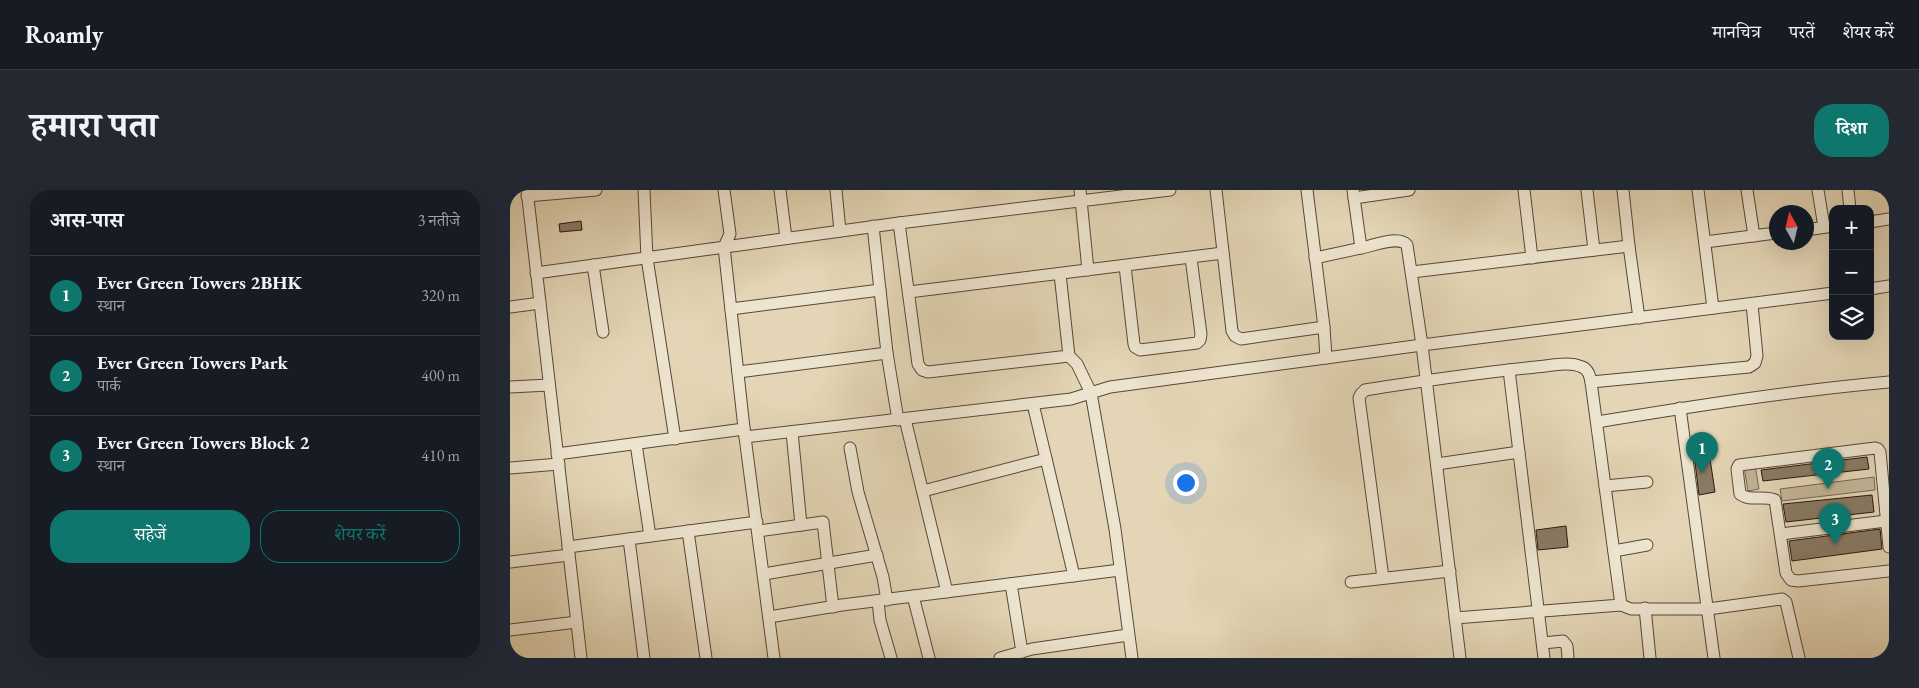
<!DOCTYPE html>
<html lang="hi">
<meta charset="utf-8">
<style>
body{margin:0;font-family:"EB Garamond","Noto Serif Devanagari",serif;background:#242831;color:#f1f3f6}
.controls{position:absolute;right:15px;top:15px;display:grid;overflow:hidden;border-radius:10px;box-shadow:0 5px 20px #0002}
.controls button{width:45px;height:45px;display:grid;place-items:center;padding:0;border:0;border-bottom:1px solid #363941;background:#171b24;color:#f1f3f6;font:25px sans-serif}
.compass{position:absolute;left:1259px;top:15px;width:45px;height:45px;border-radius:50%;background:#171b24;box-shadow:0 5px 20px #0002;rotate:352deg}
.you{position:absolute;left:675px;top:292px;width:18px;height:18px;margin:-12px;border:4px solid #fff;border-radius:50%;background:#1a73e8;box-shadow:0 0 0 8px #1a73e833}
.badge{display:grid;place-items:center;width:32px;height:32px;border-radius:50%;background:#0f766e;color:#fff;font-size:16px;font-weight:700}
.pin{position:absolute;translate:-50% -41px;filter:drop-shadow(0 1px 2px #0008)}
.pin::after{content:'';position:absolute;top:26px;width:18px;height:15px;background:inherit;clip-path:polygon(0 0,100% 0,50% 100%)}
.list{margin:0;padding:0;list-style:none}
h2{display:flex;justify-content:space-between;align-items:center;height:65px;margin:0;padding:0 20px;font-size:21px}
h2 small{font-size:16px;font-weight:400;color:#9ea1a6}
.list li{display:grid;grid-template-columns:32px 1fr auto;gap:15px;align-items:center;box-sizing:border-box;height:80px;padding:0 20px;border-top:1px solid #363941}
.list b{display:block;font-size:19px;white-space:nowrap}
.list p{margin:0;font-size:16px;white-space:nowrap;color:#9ea1a6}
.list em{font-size:16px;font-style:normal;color:#9ea1a6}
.actions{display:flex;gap:10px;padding:15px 20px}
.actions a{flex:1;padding:11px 0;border:1px solid #0f766e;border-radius:20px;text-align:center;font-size:18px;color:#0f766e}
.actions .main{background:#0f766e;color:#fff}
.icon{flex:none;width:28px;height:28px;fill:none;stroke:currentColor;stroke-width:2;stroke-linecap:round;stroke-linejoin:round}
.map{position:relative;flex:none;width:1379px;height:468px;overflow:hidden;border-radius:20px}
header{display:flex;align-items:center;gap:30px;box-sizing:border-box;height:70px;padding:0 25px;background:#171b24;border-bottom:1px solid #363941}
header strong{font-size:24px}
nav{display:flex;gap:28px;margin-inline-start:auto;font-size:18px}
.intro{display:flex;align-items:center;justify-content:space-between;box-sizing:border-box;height:120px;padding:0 30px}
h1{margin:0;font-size:35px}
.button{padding:12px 22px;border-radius:20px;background:#0f766e;color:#fff;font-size:18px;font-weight:700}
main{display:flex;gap:30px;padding:0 30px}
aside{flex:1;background:#171b24;border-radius:20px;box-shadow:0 5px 20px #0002}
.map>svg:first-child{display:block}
.green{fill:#c3b599;stroke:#766754}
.building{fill:#897b65;stroke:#28190f}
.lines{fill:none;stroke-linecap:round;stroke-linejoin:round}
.minor-casing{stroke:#574838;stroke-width:13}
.minor{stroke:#ede4cf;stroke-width:11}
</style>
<header>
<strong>Roamly</strong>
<nav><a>मानचित्र</a><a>परतें</a><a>शेयर करें</a></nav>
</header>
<div class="intro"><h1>हमारा पता</h1><a class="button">दिशा</a></div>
<main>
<aside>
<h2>आस-पास<small>3 नतीजे</small></h2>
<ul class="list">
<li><span class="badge">1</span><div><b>Ever Green Towers 2BHK</b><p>स्थान</p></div><em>320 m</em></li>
<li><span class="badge">2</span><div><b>Ever Green Towers Park</b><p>पार्क</p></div><em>400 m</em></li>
<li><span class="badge">3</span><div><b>Ever Green Towers Block 2</b><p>स्थान</p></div><em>410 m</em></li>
</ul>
<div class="actions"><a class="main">सहेजें</a><a>शेयर करें</a></div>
</aside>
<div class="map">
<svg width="1379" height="468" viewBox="0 0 1379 468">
<rect width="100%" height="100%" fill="#e3d5b5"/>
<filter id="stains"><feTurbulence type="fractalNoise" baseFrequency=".004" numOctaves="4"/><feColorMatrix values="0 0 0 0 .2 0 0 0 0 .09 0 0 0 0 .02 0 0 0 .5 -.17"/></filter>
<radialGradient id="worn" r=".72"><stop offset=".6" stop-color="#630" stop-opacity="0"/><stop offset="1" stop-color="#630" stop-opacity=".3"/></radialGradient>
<g class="green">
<polygon points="1245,275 1249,299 1238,301 1234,277"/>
<polygon points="1364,287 1365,300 1272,311 1270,299"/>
</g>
<g class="building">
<polygon points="71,31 72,40 50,42 49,34"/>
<polygon points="1199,262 1205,302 1189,305 1184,264"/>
<polygon points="1357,267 1359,279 1253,291 1251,280"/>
<polygon points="1362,305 1364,322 1276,332 1273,314"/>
<polygon points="1056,336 1058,357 1028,360 1026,340"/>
<polygon points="1370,339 1372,359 1282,371 1279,351"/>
</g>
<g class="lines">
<g class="minor-casing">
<g id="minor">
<polyline points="17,0 71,468"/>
<polyline points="134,0 137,68 165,249"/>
<polyline points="214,0 220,44 214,57 235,247 561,209 600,197 816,168"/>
<polyline points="270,0 276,48"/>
<polyline points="326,0 330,41"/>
<polyline points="570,0 578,80"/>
<polyline points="706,0 722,141 725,146 731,149 814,137 816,168 912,155 950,468"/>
<polyline points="797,0 814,137"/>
<path d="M843 0 851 58C863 56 888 45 897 55L912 155 1323 103"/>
<polyline points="1014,0 1022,68"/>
<polyline points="1077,0 1084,60"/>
<polyline points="1113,0 1119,56 1129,128"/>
<polyline points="1188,0 1203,118"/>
<polyline points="1237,0 1244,46"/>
<polyline points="1308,0 1314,37"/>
<polyline points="1338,0 1340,19"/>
<polyline points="17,6 86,0"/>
<polyline points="844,8 899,0"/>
<polyline points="1360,32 1379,29"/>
<polyline points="389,33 408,174 412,180 418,182 559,166 550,84"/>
<polyline points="363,36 370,100"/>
<polyline points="1296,40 1323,36"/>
<polyline points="1195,52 1266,43"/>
<polyline points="805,68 851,58"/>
<polyline points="83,75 93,142"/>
<polyline points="615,76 624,154 625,157 630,160 687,153 690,150 691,144 681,68"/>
<polyline points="902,82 1119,56"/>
<polyline points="26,83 389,33 660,0"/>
<polyline points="1360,99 1379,96"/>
<polyline points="399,102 713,63"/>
<polyline points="0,117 30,113"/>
<polyline points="221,119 370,100 377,163"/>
<polyline points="559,166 567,174 581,203 605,339 622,468"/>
<polyline points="999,180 1034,468"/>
<polyline points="228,182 377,163 388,230"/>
<polyline points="1081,192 1239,177 1245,173 1247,166 1242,114"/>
<polyline points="0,197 39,195"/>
<polyline points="523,214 564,386"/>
<polyline points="1170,218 1204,468"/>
<polyline points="395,229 437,402"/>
<path d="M1087 232C1184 216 1280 201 1379 192"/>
<polyline points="282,242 291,335"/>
<polyline points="235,247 264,468"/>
<polyline points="126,254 140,346"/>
<polyline points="340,258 348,302 373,387 377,410"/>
<polyline points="47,264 234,239"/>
<polyline points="927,274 1009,262"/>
<polyline points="0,278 49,274"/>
<polyline points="1095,296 1137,292"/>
<polyline points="413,301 536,269"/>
<polyline points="178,341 196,468"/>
<polyline points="248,341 313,332 323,417"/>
<polyline points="1271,344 1376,331"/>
<polyline points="119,349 134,468"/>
<polyline points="58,357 247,332"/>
<path d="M1379 357 1370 262 1368 259 1365 258 1229 275 1227 279 1230 304C1240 312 1254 305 1265 310L1276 383 1281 390 1288 391 1379 381"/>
<polyline points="1104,361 1137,355"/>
<polyline points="0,372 59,365"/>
<polyline points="254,384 367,365"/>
<path d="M873 388 849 208 851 204 855 200C912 191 969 183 1026 177 1040 176 1058 171 1072 177 1078 179 1080 186 1081 192L1111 415 945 428"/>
<polyline points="841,392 940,381"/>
<polyline points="501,394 512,462"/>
<polyline points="403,406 419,468"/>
<polyline points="368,411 370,430 381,468"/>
<polyline points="1111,415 1121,419 1198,419 1272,409 1276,412 1289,468"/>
<polyline points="1135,418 1140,468"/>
<polyline points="259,427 332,415 610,380"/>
<polyline points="0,440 67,432"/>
<polyline points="1033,453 1053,451 1057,456 1058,468"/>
<polyline points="490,468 522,459 618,445"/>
</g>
</g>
<use href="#minor" class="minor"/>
</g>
<rect width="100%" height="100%" filter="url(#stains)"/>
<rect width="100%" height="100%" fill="url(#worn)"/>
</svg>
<div class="controls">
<button>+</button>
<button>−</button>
<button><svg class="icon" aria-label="layers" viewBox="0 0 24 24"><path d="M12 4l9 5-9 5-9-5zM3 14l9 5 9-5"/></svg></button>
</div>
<svg class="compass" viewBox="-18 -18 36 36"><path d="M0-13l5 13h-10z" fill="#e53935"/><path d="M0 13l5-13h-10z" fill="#9ea1a6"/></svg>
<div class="you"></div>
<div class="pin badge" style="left:1192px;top:283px">1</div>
<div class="pin badge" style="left:1318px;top:299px">2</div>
<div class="pin badge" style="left:1325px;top:354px">3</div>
</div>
</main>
